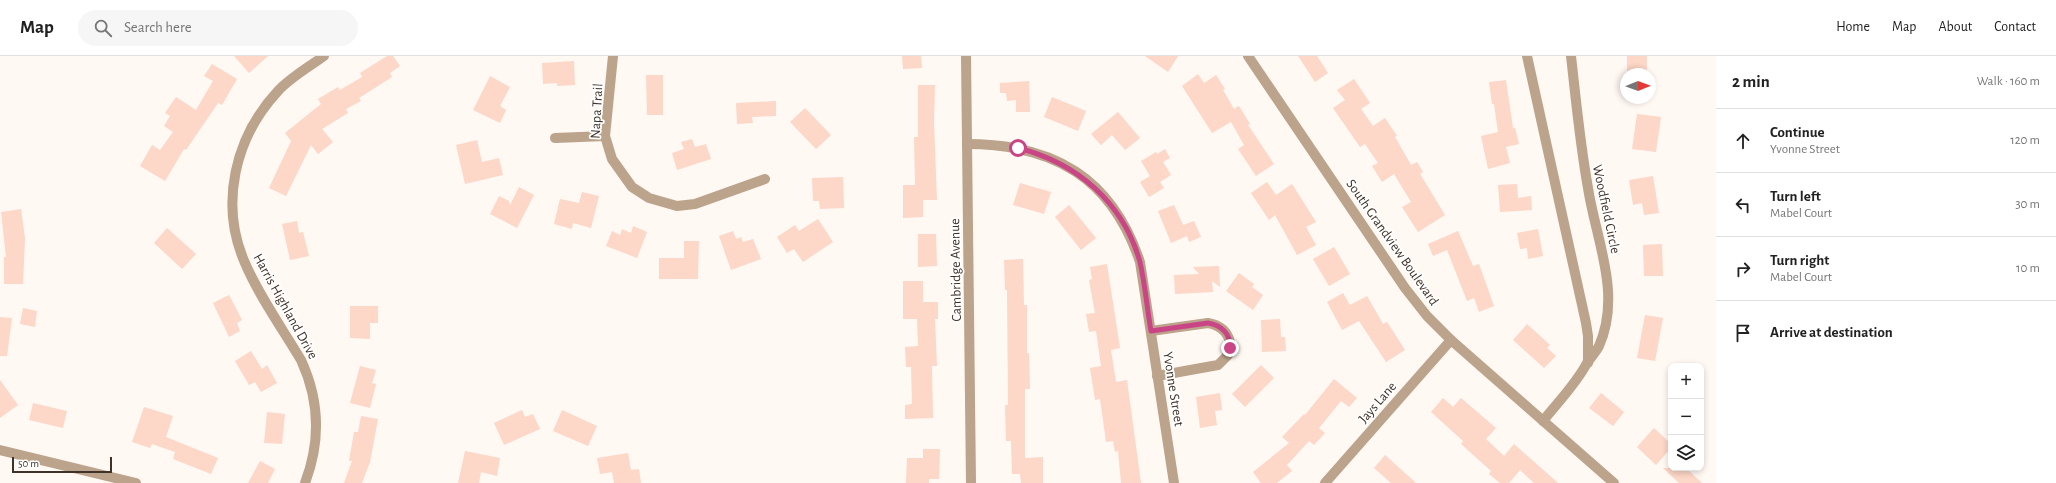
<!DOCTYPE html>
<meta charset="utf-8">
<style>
body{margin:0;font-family:"Alegreya Sans",sans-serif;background:#f6f6f6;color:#222}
.controls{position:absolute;right:12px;bottom:12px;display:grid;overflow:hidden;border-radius:8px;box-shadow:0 2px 6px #0003}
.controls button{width:36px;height:36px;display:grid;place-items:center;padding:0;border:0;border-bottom:1px solid #e0e0e0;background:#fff;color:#222;font:20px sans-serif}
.compass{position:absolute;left:1620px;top:12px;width:36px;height:36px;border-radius:50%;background:#fff;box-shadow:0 2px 6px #0003;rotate:89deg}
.scale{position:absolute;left:12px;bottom:10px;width:100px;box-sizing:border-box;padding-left:4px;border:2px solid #3f3229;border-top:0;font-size:11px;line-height:14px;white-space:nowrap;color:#3f3229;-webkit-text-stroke:3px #fff;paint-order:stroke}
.stop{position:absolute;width:12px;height:12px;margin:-9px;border:3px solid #ca4586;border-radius:50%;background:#fff}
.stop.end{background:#ca4586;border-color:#fff;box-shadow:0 1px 4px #0008}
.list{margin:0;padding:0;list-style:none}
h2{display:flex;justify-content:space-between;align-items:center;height:52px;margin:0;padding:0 16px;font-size:17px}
h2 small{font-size:13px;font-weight:400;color:#767676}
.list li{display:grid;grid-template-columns:26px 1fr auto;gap:12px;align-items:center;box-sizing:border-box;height:64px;padding:0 16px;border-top:1px solid #e0e0e0}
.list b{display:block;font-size:15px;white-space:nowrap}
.list p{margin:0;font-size:13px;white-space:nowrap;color:#767676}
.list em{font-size:13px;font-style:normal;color:#767676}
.icon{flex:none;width:22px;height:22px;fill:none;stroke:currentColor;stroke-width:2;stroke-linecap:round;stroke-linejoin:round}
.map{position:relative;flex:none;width:1716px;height:427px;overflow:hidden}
header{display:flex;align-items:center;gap:24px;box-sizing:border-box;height:56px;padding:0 20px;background:#fff;border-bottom:1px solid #e0e0e0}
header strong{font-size:19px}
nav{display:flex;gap:22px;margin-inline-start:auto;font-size:14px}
.search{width:280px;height:36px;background:#f6f6f6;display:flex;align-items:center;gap:10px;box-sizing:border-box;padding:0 14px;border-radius:22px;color:#767676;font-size:15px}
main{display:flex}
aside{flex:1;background:#fff}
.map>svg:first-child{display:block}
.building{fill:#fdd7c7}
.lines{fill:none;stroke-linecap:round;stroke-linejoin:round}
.minor{stroke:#bca38b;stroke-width:10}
.tertiary{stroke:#bca38b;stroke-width:10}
.route{stroke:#ca4586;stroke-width:5}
.labels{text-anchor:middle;stroke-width:3.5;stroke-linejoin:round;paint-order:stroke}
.street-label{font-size:14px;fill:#3f3229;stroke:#fff}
</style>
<header>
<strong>Map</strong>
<div class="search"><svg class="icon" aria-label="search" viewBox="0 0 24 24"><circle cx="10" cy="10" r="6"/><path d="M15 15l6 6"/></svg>Search here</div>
<nav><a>Home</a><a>Map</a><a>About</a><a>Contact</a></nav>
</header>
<main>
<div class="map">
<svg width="1716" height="427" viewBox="0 0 1716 427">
<rect width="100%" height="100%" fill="#fff8f3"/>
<g class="building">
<polygon points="234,0 268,0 249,17"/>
<polygon points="387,0 393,0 400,10 390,17 392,21 359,42 361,45 346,53 348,57 322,73 333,86 318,98 311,89 286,140 269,132 291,85 285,77 321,48 318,43 338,31 340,34 362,21 360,17"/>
<polygon points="902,0 921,0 922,12 903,13"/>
<polygon points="1145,0 1178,0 1168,16"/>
<polygon points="1298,0 1317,0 1328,17 1315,26"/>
<rect x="1627" y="0" width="20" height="18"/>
<polygon points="574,5 575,29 557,30 557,27 543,28 542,7"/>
<polygon points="212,8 237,23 222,49 218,47 186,94 184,93 165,125 140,110 152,89 160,94 173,76 164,70 170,60 165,57 176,41 196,54 213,25 204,20"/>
<polygon points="1198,18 1204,27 1216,19 1225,33 1223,34 1234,53 1239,50 1250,68 1248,69 1274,108 1256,120 1238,93 1244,89 1231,66 1212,77 1182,30"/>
<polygon points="646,19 663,19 663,59 647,59"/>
<polygon points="490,20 510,31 500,50 506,54 500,67 473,54"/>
<polygon points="1354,23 1370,47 1361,53 1373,70 1385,62 1397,80 1395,81 1411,109 1417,106 1423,116 1420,118 1445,159 1418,176 1402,151 1411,146 1394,118 1382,126 1372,110 1378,107 1365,88 1360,91 1333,52 1345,44 1337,34"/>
<polygon points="1506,24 1513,72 1515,72 1519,88 1506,91 1510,107 1488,113 1481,80 1498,76 1494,48 1492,48 1489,26"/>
<polygon points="1029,25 1030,56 1016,56 1016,44 1007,45 1006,37 1000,37 1000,27"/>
<polygon points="918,29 935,29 934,66 937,144 923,144 923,161 903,162 903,129 915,129 914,81 918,81"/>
<polygon points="1052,41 1086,55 1078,75 1044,61"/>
<polygon points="776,45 776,60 752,61 753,67 737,68 736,47"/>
<polygon points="805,52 831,79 816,93 790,66"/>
<polygon points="1118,56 1140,82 1125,94 1112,79 1101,89 1091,78"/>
<polygon points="1637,58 1661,61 1656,96 1632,93"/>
<polygon points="692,83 695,91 706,88 711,103 677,114 672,97 684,93 681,86"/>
<polygon points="477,84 482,106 499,102 503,119 465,128 456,89"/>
<polygon points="1165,93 1170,102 1163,106 1171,119 1160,126 1164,132 1149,141 1140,126 1150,120 1141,105 1156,96 1157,98"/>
<polygon points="1653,120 1659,157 1644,159 1642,147 1633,149 1629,124"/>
<polygon points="843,121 844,152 820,153 819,145 813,145 812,122"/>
<polygon points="1267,126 1276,139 1292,128 1316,166 1306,171 1316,189 1297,199 1275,159 1269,164 1251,137"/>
<polygon points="1020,127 1051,136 1044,158 1013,149"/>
<polygon points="1517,128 1518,142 1531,140 1532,154 1500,156 1498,129"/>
<polygon points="519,131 534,139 517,172 490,158 499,140 509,145 510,149"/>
<polygon points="582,136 599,140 591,172 573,167 572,173 554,168 560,143 579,147"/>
<polygon points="1069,149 1096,182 1081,194 1055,161"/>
<polygon points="1174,149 1183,169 1194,165 1201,181 1189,186 1187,180 1171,187 1158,155"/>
<polygon points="21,153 25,182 23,228 4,228 4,201 6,201 1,156"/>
<polygon points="818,163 833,186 803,206 794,193 787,197 777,181 795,169 799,175"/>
<polygon points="297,165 299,177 303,176 309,200 290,204 282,168"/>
<polygon points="633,170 647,176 637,202 606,190 612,175 620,179 622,173 631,177"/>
<polygon points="167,172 196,198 182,213 154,187"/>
<polygon points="1538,173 1543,200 1528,203 1527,192 1520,193 1517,177"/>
<polygon points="733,175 736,183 741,181 743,186 753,183 761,203 731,214 719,180"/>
<polygon points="1458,175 1473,210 1479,208 1494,250 1479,256 1474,242 1467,245 1447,194 1433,200 1428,188"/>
<polygon points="918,178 936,178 937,210 918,211"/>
<polygon points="684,185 699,185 698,223 659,223 659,202 684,202"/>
<polygon points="1662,188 1663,220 1644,220 1643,189"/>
<polygon points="1334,191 1350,218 1329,230 1313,203"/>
<polygon points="1023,203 1024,249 1027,249 1027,297 1029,297 1030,333 1025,333 1025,402 1043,401 1043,427 1021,427 1020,418 1012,418 1011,385 1006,385 1005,349 1008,349 1007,234 1005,234 1004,204"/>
<polygon points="1107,208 1120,292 1111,294 1116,326 1127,324 1141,427 1121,427 1118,395 1115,396 1113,385 1106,386 1100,343 1095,344 1090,312 1101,310 1096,275 1089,276 1086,258 1095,257 1089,224 1092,223 1090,211"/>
<polygon points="1219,210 1220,231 1212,225 1213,236 1175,238 1174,219 1199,218 1193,211"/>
<polygon points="1239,217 1254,228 1252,231 1263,239 1253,254 1226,235"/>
<polygon points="903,225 923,225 923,246 938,246 938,263 935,263 937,310 932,310 933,362 905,363 905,349 912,348 911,311 906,311 905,291 918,290 917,263 903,263"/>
<polygon points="1343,237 1350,249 1367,240 1383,268 1387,266 1405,294 1386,306 1359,265 1342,274 1327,246"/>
<polygon points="229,239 242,264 237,267 240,275 229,281 213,247"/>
<polygon points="350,250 378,250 378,267 370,267 370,283 350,282"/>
<polygon points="23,252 37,255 35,271 20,268"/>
<polygon points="1645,259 1663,262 1655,305 1637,302"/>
<polygon points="0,261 12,262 7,300 0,300"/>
<polygon points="1280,263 1281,281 1285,281 1286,295 1262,296 1261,264"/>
<polygon points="1527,268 1550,289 1547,292 1556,300 1544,312 1513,284"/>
<polygon points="251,295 262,313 267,309 277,327 261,336 255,326 249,329 235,305"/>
<polygon points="1261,309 1274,322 1245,351 1232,338"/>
<polygon points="360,310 376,314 372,327 376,328 370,352 350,347"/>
<polygon points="1334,323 1357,342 1349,351 1341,345 1319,372 1325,377 1314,389 1309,385 1287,409 1292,415 1277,427 1261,427 1253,416 1289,387 1282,381 1304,358 1305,359"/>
<polygon points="0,324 18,349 0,362"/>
<polygon points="1220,337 1222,354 1215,355 1217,369 1200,372 1196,341"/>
<polygon points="1601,337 1624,356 1613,370 1589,352"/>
<polygon points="1443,342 1453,351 1461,342 1496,372 1486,383 1504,400 1514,388 1558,427 1534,427 1520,414 1509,427 1500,427 1489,418 1491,415 1461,388 1463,385 1431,356"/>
<polygon points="33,347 67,355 63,372 29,364"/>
<polygon points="144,351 173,360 166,381 218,402 211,418 173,403 175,396 152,388 150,392 132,386"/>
<polygon points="522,354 525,361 533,358 540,373 504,389 494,367"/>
<polygon points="562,354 597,370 588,390 553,375"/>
<polygon points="267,356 285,358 282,388 264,387"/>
<polygon points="361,360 378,363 370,406 362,427 344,427 352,405 349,405 354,376 358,376"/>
<polygon points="1654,372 1671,388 1671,392 1656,409 1637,391"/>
<polygon points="923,393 940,393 939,423 929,423 929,427 906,427 907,402 923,402"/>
<polygon points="465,395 500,402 497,420 481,416 479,427 458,427"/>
<polygon points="628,397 631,414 639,413 641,427 614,427 612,416 600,418 597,402"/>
<polygon points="1385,399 1416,427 1391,427 1374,412"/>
<polygon points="260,405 275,413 268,427 248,427"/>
<polygon points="1663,412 1686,412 1702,427 1679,427"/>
</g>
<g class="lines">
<g class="minor">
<polyline points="613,0 605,80 612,103 632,131 649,142 677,150 695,148 765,123"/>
<polyline points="966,0 971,427"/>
<polyline points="1527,0 1586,267 1588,280 1588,307"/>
<polyline points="555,82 605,80"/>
<path d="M967 88C1054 88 1112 122 1140 206L1174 427"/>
<path d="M1151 275 1208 267C1219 269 1227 274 1230 286L1228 299 1218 309 1157 320"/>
<path d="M1543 365C1558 346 1576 328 1587 307 1591 301 1596 296 1599 290 1622 238 1596 184 1588 132 1580 88 1576 44 1571 0"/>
<polyline points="0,394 136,427"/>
<path d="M305 427C321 385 320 345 301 304 282 272 259 240 245 207 219 148 235 81 278 35 291 21 309 11 324 0"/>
<polyline points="1325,427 1451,284"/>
</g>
<polyline class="tertiary" points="1248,0 1405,232 1427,260 1451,284 1614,427"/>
</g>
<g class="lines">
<path class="route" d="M1018 92C1077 107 1123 146 1140 206 1145 228 1147 252 1151 275L1208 267C1221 269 1231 278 1230 292"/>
</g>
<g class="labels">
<g class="street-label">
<text transform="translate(596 55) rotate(-87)" y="5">Napa Trail</text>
<text transform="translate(1607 153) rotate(78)" y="5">Woodfield Circle</text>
<text transform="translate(1393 186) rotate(55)" y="5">South Grandview Boulevard</text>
<text transform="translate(955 214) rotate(-91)" y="5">Cambridge Avenue</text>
<text transform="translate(286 250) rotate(61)" y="5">Harris Highland Drive</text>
<text transform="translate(1174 333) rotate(81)" y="5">Yvonne Street</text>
<text transform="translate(1377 346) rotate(-49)" y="5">Jays Lane</text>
</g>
</g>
</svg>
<div class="controls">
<button>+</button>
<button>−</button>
<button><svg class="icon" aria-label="layers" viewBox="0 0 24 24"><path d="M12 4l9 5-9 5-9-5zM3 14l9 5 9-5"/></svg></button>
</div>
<svg class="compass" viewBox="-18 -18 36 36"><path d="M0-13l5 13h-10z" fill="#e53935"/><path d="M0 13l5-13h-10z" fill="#767676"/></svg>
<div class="scale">50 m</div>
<div class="stop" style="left:1018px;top:92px"></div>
<div class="stop end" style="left:1230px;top:292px"></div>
</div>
<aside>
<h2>2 min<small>Walk · 160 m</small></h2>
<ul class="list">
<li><svg class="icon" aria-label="ahead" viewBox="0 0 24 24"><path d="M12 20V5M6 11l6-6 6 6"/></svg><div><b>Continue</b><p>Yvonne Street</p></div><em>120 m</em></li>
<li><svg class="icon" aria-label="left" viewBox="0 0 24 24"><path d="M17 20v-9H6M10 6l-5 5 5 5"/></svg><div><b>Turn left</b><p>Mabel Court</p></div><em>30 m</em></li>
<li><svg class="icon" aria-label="right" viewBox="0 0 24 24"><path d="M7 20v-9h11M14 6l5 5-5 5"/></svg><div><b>Turn right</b><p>Mabel Court</p></div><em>10 m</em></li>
<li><svg class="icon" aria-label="arrive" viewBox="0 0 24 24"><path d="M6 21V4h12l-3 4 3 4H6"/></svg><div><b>Arrive at destination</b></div></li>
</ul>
</aside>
</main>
